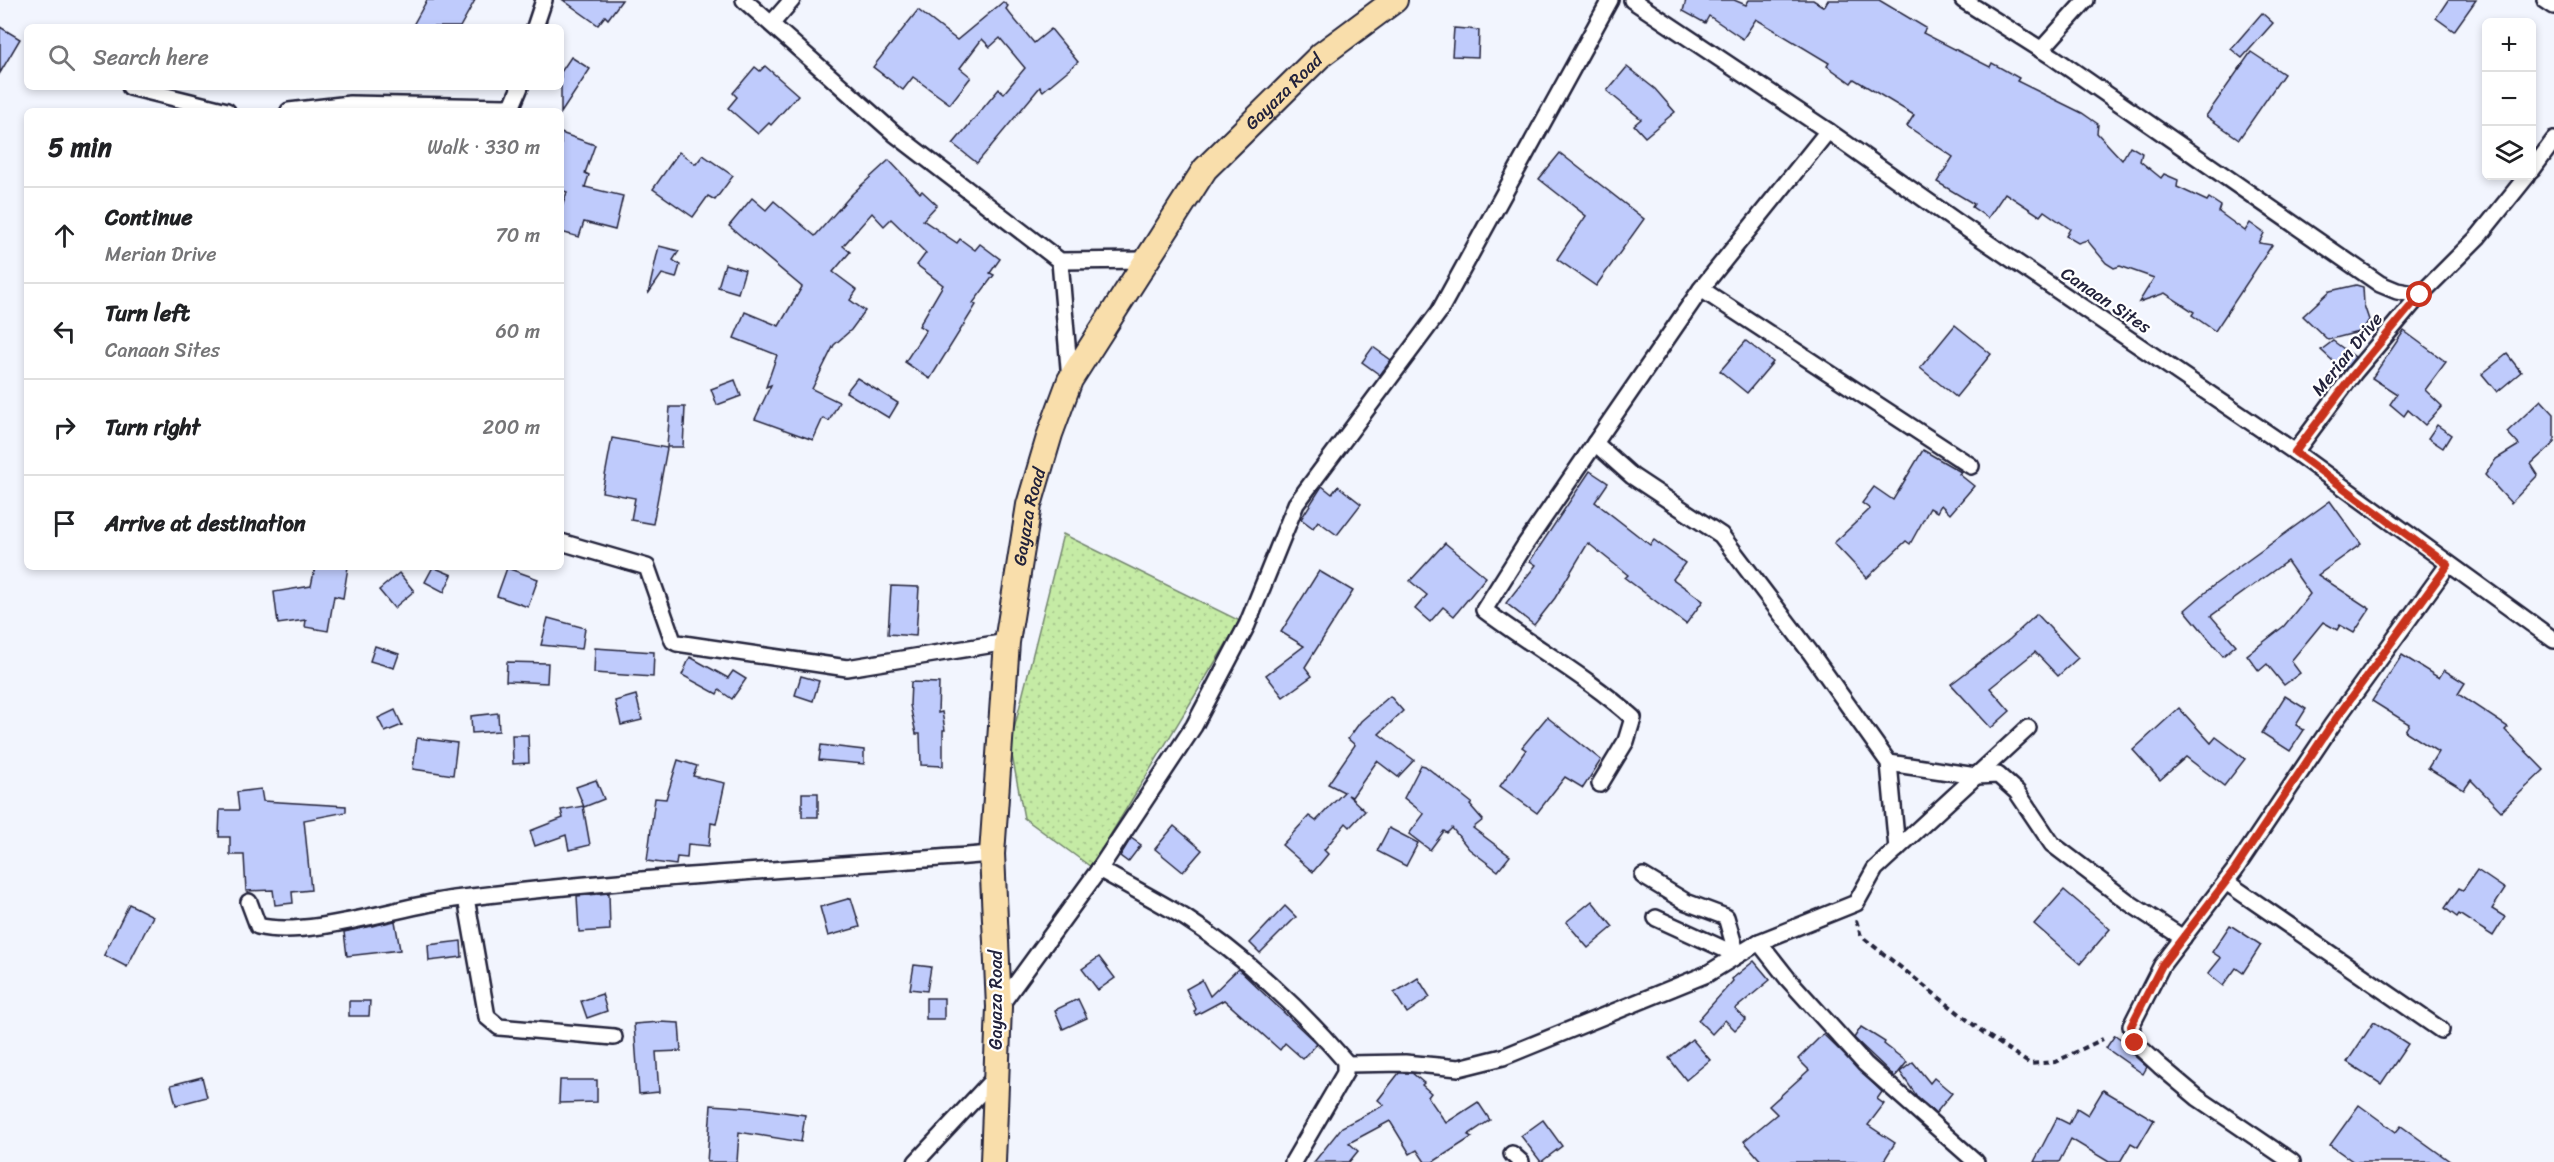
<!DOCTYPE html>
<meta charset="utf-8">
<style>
body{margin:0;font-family:Sriracha,sans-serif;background:#f2f2f2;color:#202124}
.controls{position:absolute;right:18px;top:18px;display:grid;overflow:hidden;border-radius:9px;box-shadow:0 3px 9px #0003}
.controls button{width:54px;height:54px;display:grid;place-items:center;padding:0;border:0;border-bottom:2px solid #e0e0e0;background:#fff;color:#202124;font:30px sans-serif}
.stop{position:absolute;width:18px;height:18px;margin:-14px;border:4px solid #c8321e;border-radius:50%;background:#fff}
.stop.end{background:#c8321e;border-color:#fff;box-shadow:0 2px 6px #0008}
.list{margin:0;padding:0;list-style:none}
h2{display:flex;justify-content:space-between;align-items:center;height:78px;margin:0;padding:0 24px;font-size:26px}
h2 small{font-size:20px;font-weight:400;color:#757577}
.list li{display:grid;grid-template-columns:39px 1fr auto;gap:18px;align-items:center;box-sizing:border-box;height:96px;padding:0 24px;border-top:2px solid #e0e0e0}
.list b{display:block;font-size:22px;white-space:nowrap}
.list p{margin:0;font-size:20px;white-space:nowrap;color:#757577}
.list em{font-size:20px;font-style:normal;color:#757577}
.icon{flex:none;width:33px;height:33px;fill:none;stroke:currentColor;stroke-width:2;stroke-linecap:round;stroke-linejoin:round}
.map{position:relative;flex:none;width:2554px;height:1162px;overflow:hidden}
.search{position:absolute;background:#fff;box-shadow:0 3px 9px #0003;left:24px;top:24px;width:540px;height:66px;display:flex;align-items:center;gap:15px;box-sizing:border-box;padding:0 21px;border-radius:9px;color:#757577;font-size:22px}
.panel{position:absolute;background:#fff;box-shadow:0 3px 9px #0003;left:24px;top:108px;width:540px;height:462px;border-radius:9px}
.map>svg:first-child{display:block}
.green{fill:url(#green-dots);stroke:#748670;stroke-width:1.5}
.building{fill:#bfcbfc;stroke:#22223b;stroke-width:1.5}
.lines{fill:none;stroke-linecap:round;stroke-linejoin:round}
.minor-casing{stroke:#22223b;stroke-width:20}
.primary-casing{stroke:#22223b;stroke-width:28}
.path{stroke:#22223b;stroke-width:4;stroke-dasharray:6 4.5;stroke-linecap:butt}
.minor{stroke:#fff;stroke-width:15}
.primary{stroke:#f9deab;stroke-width:24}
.route{stroke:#c8321e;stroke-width:8}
.labels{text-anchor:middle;stroke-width:4.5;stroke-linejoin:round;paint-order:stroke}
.street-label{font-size:18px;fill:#22223b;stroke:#fff}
</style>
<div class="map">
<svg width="2554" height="1162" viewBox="0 0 2554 1162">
<defs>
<pattern id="green-dots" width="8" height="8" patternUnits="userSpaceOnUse" patternTransform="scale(1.5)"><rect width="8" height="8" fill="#c5eba5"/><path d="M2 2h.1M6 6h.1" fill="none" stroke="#a9c98f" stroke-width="1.8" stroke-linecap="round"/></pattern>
</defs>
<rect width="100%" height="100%" fill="#f2f5fe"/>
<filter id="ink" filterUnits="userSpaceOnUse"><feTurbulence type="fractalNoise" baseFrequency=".0167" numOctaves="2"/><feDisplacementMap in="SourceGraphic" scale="12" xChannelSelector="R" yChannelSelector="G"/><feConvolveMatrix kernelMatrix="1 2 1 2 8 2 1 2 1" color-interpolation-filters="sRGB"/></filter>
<g filter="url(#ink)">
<polygon class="green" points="1063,534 1240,621 1091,867 1024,818 1010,745"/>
<g class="building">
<polygon points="427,0 475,0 460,27 412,27"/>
<polygon points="563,0 622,0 608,19 605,16 598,25"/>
<polygon points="1686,0 1734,0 1746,5 1749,0 1813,0 1824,7 1828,0 1879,0 1926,28 1923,33 1990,67 1992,63 2019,78 2017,81 2082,113 2098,124 2097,133 2122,160 2130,146 2142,153 2140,161 2161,178 2164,174 2178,180 2177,187 2207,201 2209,198 2221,206 2219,212 2245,231 2250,223 2264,233 2259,243 2272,245 2215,331 2192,315 2194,312 2165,293 2139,302 2154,278 2120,266 2114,268 2106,263 2087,240 2078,243 2066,236 2070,229 2044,211 2040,216 2005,193 1988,218 1972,207 1974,204 1937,182 1953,157 1907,126 1914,115 1854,79 1851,83 1827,66 1829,63 1756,19 1743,39 1709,16 1705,23 1683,11"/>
<polygon points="2448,0 2476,0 2454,31 2436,18"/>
<polygon points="1003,2 1008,6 1006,9 1034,43 1051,29 1078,62 1043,91 1040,87 977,163 953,144 999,89 1004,93 1025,68 1000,38 990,47 982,39 960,68 971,77 950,104 913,77 903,90 873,67 918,10 957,40"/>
<polygon points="2262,13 2273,23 2242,58 2231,49"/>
<polygon points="0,27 20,39 0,73"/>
<polygon points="1454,28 1479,30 1478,57 1452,56"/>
<polygon points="2251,52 2284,74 2239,139 2206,116"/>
<polygon points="571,57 590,69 561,113 561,72"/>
<polygon points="765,66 798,95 771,125 769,123 758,134 728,108 737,97 733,93 755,67 760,71"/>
<polygon points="1627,67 1655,89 1675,112 1645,137 1634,125 1641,119 1607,91"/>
<polygon points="561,133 595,145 585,173 589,175 585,187 623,196 615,230 584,222 579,237 561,232 561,210 567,192 561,190"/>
<polygon points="679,152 696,164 703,155 733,176 715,200 708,196 693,217 653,189"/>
<polygon points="1560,153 1644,219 1596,286 1557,259 1586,216 1539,179"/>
<polygon points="889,160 920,193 922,191 937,205 923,220 957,243 960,239 975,250 980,244 1000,259 990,273 994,275 973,303 976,305 930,379 905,362 926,330 919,326 943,285 917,265 926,253 891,219 884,226 872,213 843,246 850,252 833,272 857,290 850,300 865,311 851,330 834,345 812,389 839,402 829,421 823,418 813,440 755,419 771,385 766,387 777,355 734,338 745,312 779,326 802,287 729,226 752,198 766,210 774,201 815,236 852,194"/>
<polygon points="659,246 679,251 673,260 680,265 676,278 662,274 648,294"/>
<polygon points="725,264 745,270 738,293 718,287"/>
<polygon points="2356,285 2363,287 2364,305 2369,320 2362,331 2328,340 2303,316 2330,291"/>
<polygon points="1955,325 1991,354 1956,397 1920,368"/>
<polygon points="2404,331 2446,362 2425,390 2442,406 2425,425 2408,410 2404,416 2390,404 2397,394 2372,378"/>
<polygon points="1746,341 1773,362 1747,393 1720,371"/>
<polygon points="2333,341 2355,357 2344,371 2321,350"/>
<polygon points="1373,347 1391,360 1380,375 1362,362"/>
<polygon points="2507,354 2521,372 2497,392 2482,374"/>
<polygon points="857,378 898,403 889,418 846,392"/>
<polygon points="735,380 741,396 717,405 711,389"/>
<polygon points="2541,400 2554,414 2554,443 2531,464 2538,475 2511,503 2485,475 2496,459 2519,445 2507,432"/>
<polygon points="670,407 685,407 683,447 667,447"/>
<polygon points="2437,425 2451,435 2443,448 2428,438"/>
<polygon points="612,438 667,448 653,524 631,520 635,498 602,492"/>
<polygon points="1923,450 1961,472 1959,474 1974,486 1950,514 1941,505 1937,512 1930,508 1910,544 1906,541 1867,578 1834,543 1870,509 1862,503 1874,487 1893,500"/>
<polygon points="1590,471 1608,483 1595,502 1650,545 1654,540 1685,563 1673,579 1703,601 1686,624 1625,578 1628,575 1588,543 1555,598 1534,625 1506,603 1536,565 1530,561"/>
<polygon points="1322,486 1332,494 1338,486 1361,504 1337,535 1318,521 1313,528 1301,519"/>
<polygon points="2330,501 2361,544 2318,575 2370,609 2354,633 2340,625 2337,630 2323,622 2291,661 2300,673 2284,685 2267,664 2259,671 2247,655 2284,626 2310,594 2287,561 2211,616 2236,645 2223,656 2185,610 2214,585"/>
<polygon points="1445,543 1486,577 1454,616 1443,607 1430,622 1415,609 1427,595 1410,581"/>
<polygon points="315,567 348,567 343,598 334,596 328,631 305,627 306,620 278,624 274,592 311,586"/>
<polygon points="433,567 452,575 444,592 425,582"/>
<polygon points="507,568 538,579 528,607 497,596"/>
<polygon points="1319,571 1353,591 1305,667 1312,676 1283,697 1266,675 1304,646 1281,632"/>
<polygon points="399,573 414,591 394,608 379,590"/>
<polygon points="891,586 919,587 916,636 888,634"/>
<polygon points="2037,614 2078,658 2058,676 2035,652 1990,688 2010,711 1991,728 1951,684 2010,639"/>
<polygon points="548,618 585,628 582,649 541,645"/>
<polygon points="375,646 399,654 394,668 370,661"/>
<polygon points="595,648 654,652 653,677 594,673"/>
<polygon points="2402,655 2439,678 2444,670 2465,683 2458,694 2508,727 2505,730 2544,770 2501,811 2471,780 2464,790 2428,768 2438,752 2405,731 2409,724 2372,701"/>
<polygon points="690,657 728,678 733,671 746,679 732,699 719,690 717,694 682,675"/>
<polygon points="507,662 548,663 547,683 506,681"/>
<polygon points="801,676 819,681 813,701 795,695"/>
<polygon points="911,682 939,683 938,713 942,712 945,730 943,730 943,766 921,765 920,734 916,734 910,705"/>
<polygon points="636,695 642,720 621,725 615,701"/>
<polygon points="1390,696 1403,711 1379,734 1414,760 1398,777 1377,761 1352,797 1348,795 1365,811 1350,827 1346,823 1324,850 1328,854 1313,872 1282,845 1309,816 1316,821 1344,792 1328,784 1355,745 1348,739 1361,721"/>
<polygon points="2285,696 2306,709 2296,725 2304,730 2290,751 2262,733"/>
<polygon points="2179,708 2211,743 2216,737 2245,759 2224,786 2186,757 2160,780 2133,750"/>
<polygon points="395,710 402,725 385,732 378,718"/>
<polygon points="498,713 499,731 472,733 471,716"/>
<polygon points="1547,717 1601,760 1583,788 1565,777 1537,813 1500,786 1526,750 1522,747"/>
<polygon points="512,735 528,735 529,763 513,764"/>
<polygon points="417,738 457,743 453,775 413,769"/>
<polygon points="821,745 864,750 864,764 819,760"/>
<polygon points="678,760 697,766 693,776 725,783 716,824 711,823 709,846 688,844 687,858 677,857 676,865 647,861 655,798 666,799"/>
<polygon points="1421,765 1425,766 1472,803 1470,805 1483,820 1473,828 1510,856 1498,871 1469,849 1452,828 1447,833 1444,831 1430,850 1409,834 1424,814 1404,798"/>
<polygon points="596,780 604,799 584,807 576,787"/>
<polygon points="261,789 263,801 346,806 346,812 304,820 311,890 292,892 293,903 275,905 273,890 246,891 244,855 230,855 230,837 219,837 220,810 239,810 237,792"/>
<rect x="802" y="793" width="16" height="24"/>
<polygon points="583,806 590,845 569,850 566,835 535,846 530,831 563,818 561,810"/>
<polygon points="1174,826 1202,850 1183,872 1155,849"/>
<polygon points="1389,828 1418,843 1406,866 1377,851"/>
<polygon points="1131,838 1141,845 1128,862 1120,856"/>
<polygon points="2477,870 2505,889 2492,909 2505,917 2493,936 2459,914 2457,917 2445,908 2459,888 2463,890"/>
<polygon points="2064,890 2110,929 2080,964 2034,924"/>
<polygon points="609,893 610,930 579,932 577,896"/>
<polygon points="851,898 860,927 828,936 820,907"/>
<polygon points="1592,901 1613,927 1588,948 1566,922"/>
<polygon points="129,904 153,916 127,967 104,955"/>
<polygon points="1285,906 1296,917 1260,953 1250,943"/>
<polygon points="395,921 400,950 347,956 344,932"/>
<polygon points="2230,925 2261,945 2243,973 2236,968 2223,986 2208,974 2221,958 2212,952"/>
<polygon points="461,941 462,957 429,961 428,945"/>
<polygon points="1099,957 1115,978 1098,990 1082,969"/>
<polygon points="1754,961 1770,980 1735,1009 1746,1019 1735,1030 1725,1020 1712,1034 1698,1020 1733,981 1732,979"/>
<polygon points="914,965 931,967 927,991 910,989"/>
<polygon points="1238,969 1317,1044 1303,1059 1285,1043 1280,1050 1224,1000 1196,1015 1194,1012 1196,1009 1186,989 1202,980 1210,996"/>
<polygon points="1418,978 1430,997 1407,1013 1394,993"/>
<polygon points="602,994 607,1011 587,1018 581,1001"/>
<rect x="926" y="998" width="18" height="21"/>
<polygon points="1078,999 1087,1018 1063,1029 1055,1010"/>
<polygon points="349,1001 370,1001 369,1016 349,1016"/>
<polygon points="660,1022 679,1023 681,1051 656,1052 659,1092 639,1094 634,1024"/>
<polygon points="2374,1022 2408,1044 2381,1084 2347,1062"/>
<polygon points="1861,1027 1885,1042 1884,1044 1907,1062 1895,1077 1854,1038"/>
<polygon points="1823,1034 1882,1092 1877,1099 1884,1104 1868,1125 1895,1143 1883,1162 1762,1162 1744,1141 1777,1114 1769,1106 1809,1070 1798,1059"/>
<polygon points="2115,1035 2125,1042 2128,1050 2147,1067 2143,1074 2106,1048"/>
<polygon points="1692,1039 1710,1060 1686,1080 1669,1058"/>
<polygon points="1913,1062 1930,1083 1934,1078 1952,1093 1936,1113 1918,1098 1900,1072"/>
<polygon points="1399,1073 1412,1073 1424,1083 1422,1085 1431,1093 1428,1097 1446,1123 1478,1102 1490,1120 1468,1135 1472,1137 1433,1162 1425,1162 1417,1150 1410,1154 1390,1121 1349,1143 1358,1151 1349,1162 1314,1162 1342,1127 1384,1105 1378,1100"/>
<polygon points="202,1077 207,1097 176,1105 171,1085"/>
<polygon points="560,1080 597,1080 597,1102 559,1103"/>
<polygon points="2103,1090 2154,1120 2138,1147 2131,1143 2120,1162 2109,1162 2071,1139 2059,1162 2034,1162 2057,1118 2069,1124 2077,1108 2088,1115"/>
<polygon points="711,1105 755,1108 805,1115 801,1142 739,1132 737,1162 707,1162"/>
<polygon points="2359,1105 2396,1132 2401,1126 2451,1162 2354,1162 2330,1145"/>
<polygon points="1543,1120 1562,1146 1541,1162 1521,1136"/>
</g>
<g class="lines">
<g class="minor-casing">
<g id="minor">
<polyline points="744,0 895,134 1060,261 1147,260"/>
<polyline points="1632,0 1828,131 1957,222 2295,452 2554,640"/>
<polyline points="1963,0 2053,57 2380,284 2397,291 2420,295"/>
<polyline points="2545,0 2554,6"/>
<polyline points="772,23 792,0"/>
<polyline points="535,27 544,0"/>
<polyline points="2041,50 2086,0"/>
<polyline points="130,87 227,111"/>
<polyline points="289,111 350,104 506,107 512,106 520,87"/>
<polyline points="2532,170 2554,140"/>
<polyline points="1060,261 1070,380"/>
<polyline points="1701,289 1971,466"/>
<polyline points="1595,443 1632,476 1721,535 1810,652 1889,763 1897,849"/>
<polyline points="2295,452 2354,373 2420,295 2478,237 2527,176"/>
<polyline points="561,542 647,567 673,641 677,643 847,668 1007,642"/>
<polyline points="1889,763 1976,776 1998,775 2017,792 2052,844 2131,904 2183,938"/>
<path d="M1600 784 1626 741 1633 718C1588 677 1533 647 1484 610L1525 545 1701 289 1828 131"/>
<path d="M1099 869C1127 885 1156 900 1184 917 1242 954 1300 1009 1345 1061V1073L1293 1162"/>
<polyline points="1643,876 1686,902 1726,917 1737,955 1656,918"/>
<polyline points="2226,882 2441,1030"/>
<polyline points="466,898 487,1017 499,1027 614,1037"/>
<path d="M249 902 258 926C307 939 401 906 454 899 633 877 813 868 992 854"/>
<polyline points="1759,942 1788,979 1865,1064 1976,1162"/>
<polyline points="999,1007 1098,871 1194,726 1247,625 1296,504 1439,312 1610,0"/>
<polyline points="1347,1064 1405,1063 1459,1068 1503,1057 1707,974 1759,942 1856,903 1875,869 2028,728"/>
<polyline points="1512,1154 1521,1162"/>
<polyline points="916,1162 996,1076"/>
<polyline points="2292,1162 2198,1098 2160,1066 2135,1043 2131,1026 2162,965 2234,871 2332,725 2448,565"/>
</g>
</g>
<g class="primary-casing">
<g id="primary">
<path id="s1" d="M993 1162 999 1007 992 854 1007 642 1029 505 1050 434 1070 380 1205 169 1321 55 1395 0"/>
</g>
</g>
<polyline class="path" points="1856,920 1861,936 1984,1033 2030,1064 2055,1062 2103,1039"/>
<use href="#minor" class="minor"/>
<use href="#primary" class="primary"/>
</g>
</g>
<g class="lines" filter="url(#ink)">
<polyline class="route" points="2135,1043 2131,1026 2162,965 2234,871 2332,724 2448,565 2295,452 2354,374 2420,295"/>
</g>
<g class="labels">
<g class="street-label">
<text dy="6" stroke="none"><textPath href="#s1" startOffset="1152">Gayaza Road</textPath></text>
<text transform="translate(2106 300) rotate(34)" y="6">Canaan Sites</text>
<text transform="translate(2347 354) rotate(-51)" y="6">Merian Drive</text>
<text dy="6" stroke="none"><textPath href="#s1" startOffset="648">Gayaza Road</textPath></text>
<text transform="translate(996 1000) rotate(-90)" y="6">Gayaza Road</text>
</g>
</g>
</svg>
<div class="controls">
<button>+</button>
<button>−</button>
<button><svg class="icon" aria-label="layers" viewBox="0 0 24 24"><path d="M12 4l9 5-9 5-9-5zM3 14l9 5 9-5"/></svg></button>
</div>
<div class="stop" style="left:2420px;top:295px"></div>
<div class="stop end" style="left:2135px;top:1043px"></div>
<div class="search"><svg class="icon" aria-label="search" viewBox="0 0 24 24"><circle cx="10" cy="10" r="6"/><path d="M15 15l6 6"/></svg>Search here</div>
<section class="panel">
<h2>5 min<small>Walk · 330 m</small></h2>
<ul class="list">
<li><svg class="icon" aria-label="ahead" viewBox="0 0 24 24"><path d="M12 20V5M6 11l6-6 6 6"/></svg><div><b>Continue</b><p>Merian Drive</p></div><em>70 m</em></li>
<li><svg class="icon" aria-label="left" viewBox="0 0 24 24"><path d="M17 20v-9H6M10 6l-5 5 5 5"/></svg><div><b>Turn left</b><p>Canaan Sites</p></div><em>60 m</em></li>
<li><svg class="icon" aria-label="right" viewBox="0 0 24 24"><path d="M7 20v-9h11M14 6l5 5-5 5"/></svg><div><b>Turn right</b></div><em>200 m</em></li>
<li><svg class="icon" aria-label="arrive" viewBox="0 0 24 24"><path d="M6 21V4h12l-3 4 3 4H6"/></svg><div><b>Arrive at destination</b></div></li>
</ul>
</section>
</div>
